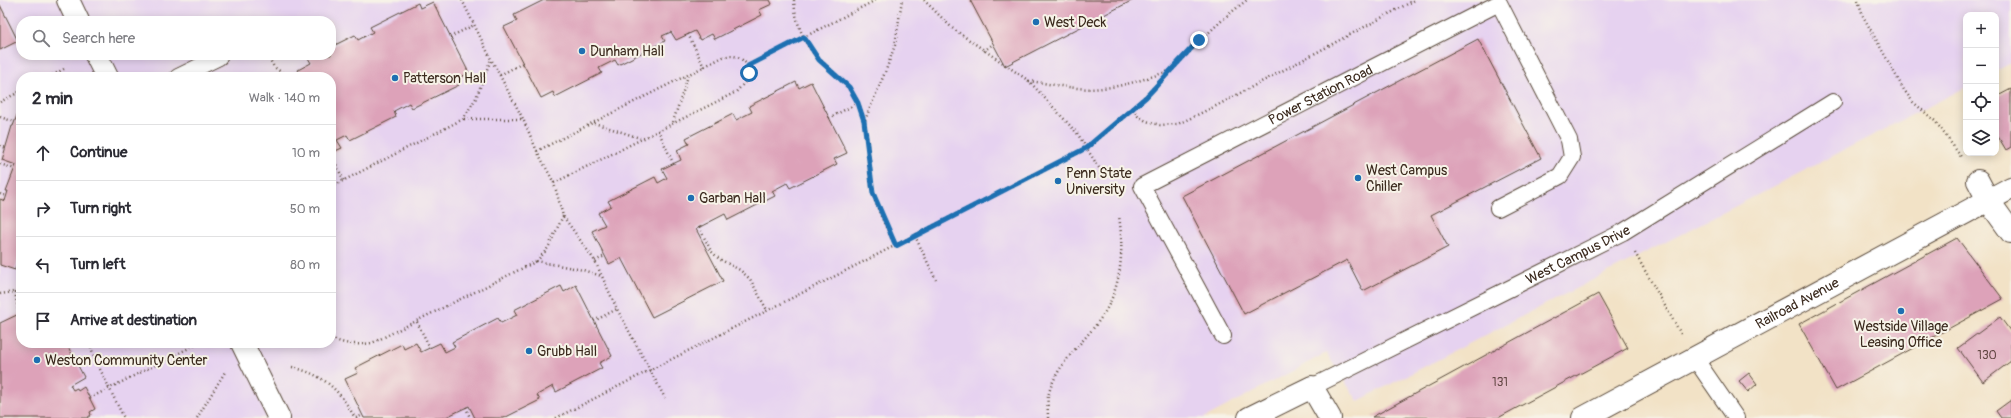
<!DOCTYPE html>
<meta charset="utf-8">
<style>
body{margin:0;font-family:Pangolin,sans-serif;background:#f7f7f7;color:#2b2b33}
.controls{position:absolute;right:12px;top:12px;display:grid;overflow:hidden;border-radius:8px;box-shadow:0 2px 10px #0003}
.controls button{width:36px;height:36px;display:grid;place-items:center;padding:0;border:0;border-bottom:1px solid #e1e1e2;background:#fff;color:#2b2b33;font:20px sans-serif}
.stop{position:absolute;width:12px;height:12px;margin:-9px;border:3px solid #1f6fb2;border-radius:50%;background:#fff}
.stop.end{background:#1f6fb2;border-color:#fff;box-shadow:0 1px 4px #0008}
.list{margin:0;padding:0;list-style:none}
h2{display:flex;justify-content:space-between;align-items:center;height:52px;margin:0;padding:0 16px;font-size:17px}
h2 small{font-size:13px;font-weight:400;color:#7c7c81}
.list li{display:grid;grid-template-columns:26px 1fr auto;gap:12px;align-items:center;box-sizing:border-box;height:56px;padding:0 16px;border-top:1px solid #e1e1e2}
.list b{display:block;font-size:15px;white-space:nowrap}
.list em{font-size:13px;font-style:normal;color:#7c7c81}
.icon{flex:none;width:22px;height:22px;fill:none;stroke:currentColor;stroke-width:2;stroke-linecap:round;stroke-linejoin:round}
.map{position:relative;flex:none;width:2011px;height:418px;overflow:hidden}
.search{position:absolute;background:#fff;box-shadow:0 2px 10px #0003;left:16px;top:16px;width:320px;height:44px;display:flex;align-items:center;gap:10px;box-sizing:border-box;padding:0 14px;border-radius:16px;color:#7c7c81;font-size:15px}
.panel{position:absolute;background:#fff;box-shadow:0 2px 10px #0003;left:16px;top:72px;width:320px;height:276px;border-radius:16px}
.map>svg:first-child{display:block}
.built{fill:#e6d2f0;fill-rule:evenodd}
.building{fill:#dda2b9}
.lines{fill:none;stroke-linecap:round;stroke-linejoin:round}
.lane-casing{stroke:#564637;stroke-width:18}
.street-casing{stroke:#564637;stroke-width:24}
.path{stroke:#564637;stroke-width:2.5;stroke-dasharray:1 3;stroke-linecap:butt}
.lane{stroke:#fff;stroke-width:16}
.street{stroke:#fff;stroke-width:22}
.route{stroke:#1f6fb2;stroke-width:5}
.poi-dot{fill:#1f6fb2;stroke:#f7f3e8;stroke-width:1.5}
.labels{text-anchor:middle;stroke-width:4;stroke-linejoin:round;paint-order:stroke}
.number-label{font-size:12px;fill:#644845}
.poi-label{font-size:14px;fill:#3b2a1e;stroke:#f7f3e8;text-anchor:start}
.street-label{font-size:14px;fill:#3b2a1e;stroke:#f7f3e8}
</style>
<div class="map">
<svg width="2011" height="418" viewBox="0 0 2011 418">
<rect width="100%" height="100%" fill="#f7f3e8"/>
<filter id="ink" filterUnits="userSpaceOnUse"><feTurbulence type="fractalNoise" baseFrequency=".025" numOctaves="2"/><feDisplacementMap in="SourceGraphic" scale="8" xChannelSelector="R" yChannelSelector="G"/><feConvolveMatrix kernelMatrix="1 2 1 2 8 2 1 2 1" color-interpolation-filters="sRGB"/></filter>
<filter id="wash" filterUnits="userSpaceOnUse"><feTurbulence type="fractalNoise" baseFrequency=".012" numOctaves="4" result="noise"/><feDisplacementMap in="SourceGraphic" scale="16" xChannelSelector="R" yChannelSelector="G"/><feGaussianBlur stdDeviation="0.9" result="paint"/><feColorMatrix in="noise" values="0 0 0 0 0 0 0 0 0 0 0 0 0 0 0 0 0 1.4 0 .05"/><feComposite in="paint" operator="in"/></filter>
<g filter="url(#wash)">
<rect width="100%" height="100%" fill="#f2e2c6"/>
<path class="built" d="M0 0H2011V63L1996 71V15H1966V87L1358 401 1326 353 1204 418H0ZM21 21H331V55H21ZM21 77H331V343H21Z"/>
<g id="blocks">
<g class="building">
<polygon points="544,0 770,0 772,4 759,10 762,15 715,39 712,34 700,40 695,31 676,40 671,32 662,36 665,41 618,65 615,60 599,68 602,73 555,97 553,92 541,98 504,27 517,21 514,15"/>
<polygon points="970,0 1133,0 1005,66"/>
<polygon points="433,2 469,73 456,79 459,85 412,108 409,103 394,111 396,117 350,140 347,135 337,140 342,148 331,153 331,77 302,77 298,70 311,63 308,58 314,55 331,55 331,47 355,35 358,40 373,32 370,27 418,3 420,8"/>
<polygon points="0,5 18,41 0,50"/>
<polygon points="1478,39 1541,158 1431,215 1448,247 1363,291 1347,260 1244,314 1182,196"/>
<polygon points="796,82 799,88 811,82 847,153 834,159 837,164 790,188 787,183 772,191 775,196 728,220 725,214 696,229 723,281 652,317 621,258 609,264 605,256 592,231 605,225 598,213 611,206 608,201 655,177 658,183 667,178 662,169 681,160 677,150 689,144 686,138 733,114 736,120 752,112 749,106"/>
<polygon points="2011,89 2011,147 2006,150 1996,133 1996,97"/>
<polygon points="19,110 21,111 21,261 18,260 15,270 0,265 0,199 5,201 8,191 6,191 16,165 2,160 12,126 13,126"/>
<polygon points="1957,238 2003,299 1836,390 1799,324"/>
<polygon points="576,285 612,356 599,363 602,368 556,392 553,386 537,395 540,400 504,418 475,418 469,406 444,418 364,418 345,379 358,373 355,368 402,344 404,349 416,343 421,352 440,343 445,352 455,347 452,342 498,318 501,323 517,315 514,310 561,286 564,292"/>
<polygon points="1598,294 1628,348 1498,418 1372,417"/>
<polygon points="21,313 21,343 66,343 84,377 70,385 73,390 77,388 78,391 84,387 95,409 90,412 91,415 87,418 0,418 0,323"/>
<polygon points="2000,317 2011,332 2011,361 1983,382 1958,348"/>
<polygon points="1749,373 1757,384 1748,392 1739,381"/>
<polygon points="2011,400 2011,418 2001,418 1996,411"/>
</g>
</g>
</g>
<g filter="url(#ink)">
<use href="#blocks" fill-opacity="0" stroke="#564637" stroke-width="1"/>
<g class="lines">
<g class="lane-casing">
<g id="lane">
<polyline points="178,77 219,57"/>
<path id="s1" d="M1223 336 1142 186 1499 3 1569 140 1572 157 1560 176 1498 208"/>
<polyline points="1694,357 1736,418"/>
<path id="s2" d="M1312 387 1623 232 1833 102"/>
</g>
</g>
<g class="street-casing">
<g id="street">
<polyline points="68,0 78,21"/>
<polyline points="96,55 107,77"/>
<polyline points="1978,181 1988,200 2011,232"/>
<polyline points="242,343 279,418"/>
<polyline points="1249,418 1312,387 1330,418"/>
<path id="s3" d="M1583 418 2011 188"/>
</g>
</g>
<g class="path">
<polyline points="462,0 491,59 523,119 537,151 554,183 563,216 595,261 617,309 665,398"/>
<path d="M794 0C795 21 804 45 820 60 834 74 849 84 858 103 871 132 866 163 873 193 878 212 887 229 896 246"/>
<polyline points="924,0 952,28 1029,81 1077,133 1106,179"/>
<polyline points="1858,0 1863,16 1904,90 1913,102 1935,121 1962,158"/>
<polyline points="688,34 704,67"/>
<polyline points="450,37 474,25"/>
<polyline points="984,51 993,44"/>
<polyline points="269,58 274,67 288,77"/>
<polyline points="500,75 523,63"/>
<polyline points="49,77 64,69"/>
<path d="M1029 81C1053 84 1079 91 1103 88 1126 86 1147 78 1169 71"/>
<polyline points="0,102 21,91"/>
<polyline points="1133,109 1138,116 1146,121 1160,125 1178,124 1218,105 1415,0"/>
<polyline points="0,117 15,122"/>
<polyline points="829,118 858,103"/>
<polyline points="464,119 523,119"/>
<polyline points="865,120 886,70 895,45 902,0"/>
<polyline points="673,122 688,76"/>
<polyline points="594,123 640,138"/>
<polyline points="658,130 673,163"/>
<polyline points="0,146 6,148"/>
<path d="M537 151 723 57C734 54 741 57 748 66"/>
<polyline points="331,154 344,181"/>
<polyline points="0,164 15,169"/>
<polyline points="554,183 736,92 747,80 748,66 876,0"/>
<polyline points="331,187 463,119 476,98 491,59"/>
<polyline points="0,194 6,196"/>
<polyline points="563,216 548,248 537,261 583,270 601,276"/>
<polyline points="699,227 711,251 719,259 740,270 750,279 767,310"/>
<polyline points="915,236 936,280"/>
<polyline points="1635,253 1681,334"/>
<polyline points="595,261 605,256"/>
<polyline points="15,292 19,314"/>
<polyline points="0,294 21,291"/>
<polyline points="594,321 617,309"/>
<polyline points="417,322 430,348"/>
<path d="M331 338C345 345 357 345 372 343L537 261"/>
<polyline points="90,343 94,357 124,418"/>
<path d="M292 367C324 375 339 389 355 418"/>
<polyline points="90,398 199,343"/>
<polyline points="466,407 470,418"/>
<polyline points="197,418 225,372"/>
<polyline points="356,418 363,415"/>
<path d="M556 418 1087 148C1106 132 1126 116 1145 97 1179 64 1209 28 1247 0"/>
<path d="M1048 418C1048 411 1047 403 1048 397 1055 364 1083 344 1101 318 1122 288 1124 251 1119 216"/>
</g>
<use href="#lane" class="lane"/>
<use href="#street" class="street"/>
</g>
</g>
<g class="lines" filter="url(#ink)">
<polyline class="route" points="749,73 748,66 804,37 819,60 849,87 858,103 864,121 873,193 896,246 1086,148 1146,97 1199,40"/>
</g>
<g class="poi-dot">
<circle cx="1036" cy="22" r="4"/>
<circle cx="582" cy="51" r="4"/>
<circle cx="395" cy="78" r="4"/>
<circle cx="1358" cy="178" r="4"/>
<circle cx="1058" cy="181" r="4"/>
<circle cx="691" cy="198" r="4"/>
<circle cx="1901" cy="311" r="4"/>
<circle cx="529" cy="351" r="4"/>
<circle cx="37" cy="360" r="4"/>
</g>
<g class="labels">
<g class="number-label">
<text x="1987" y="359">130</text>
<text x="1500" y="386">131</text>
</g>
<g class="poi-label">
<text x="1044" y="27">West Deck</text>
<text x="590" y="56">Dunham Hall</text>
<text x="403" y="83">Patterson Hall</text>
<text x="1366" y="175">West Campus<tspan x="1366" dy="16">Chiller</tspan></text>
<text x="1066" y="178">Penn State<tspan x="1066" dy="16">University</tspan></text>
<text x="699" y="203">Garban Hall</text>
<text x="1901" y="331" text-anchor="middle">Westside Village<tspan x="1901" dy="16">Leasing Office</tspan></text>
<text x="537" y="356">Grubb Hall</text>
<text x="45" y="365">Weston Community Center</text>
</g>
<g class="street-label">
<text dy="5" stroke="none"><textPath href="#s1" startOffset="371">Power Station Road</textPath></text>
<text dy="5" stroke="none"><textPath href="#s2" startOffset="297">West Campus Drive</textPath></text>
<text dy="5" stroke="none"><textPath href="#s3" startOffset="243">Railroad Avenue</textPath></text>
</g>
</g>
</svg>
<div class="controls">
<button>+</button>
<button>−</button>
<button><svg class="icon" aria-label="locate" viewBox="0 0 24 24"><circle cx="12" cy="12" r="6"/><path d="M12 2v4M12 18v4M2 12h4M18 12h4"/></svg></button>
<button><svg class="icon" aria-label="layers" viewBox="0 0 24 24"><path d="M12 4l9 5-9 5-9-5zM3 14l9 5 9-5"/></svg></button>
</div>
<div class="stop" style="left:749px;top:73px"></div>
<div class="stop end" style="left:1199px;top:40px"></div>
<div class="search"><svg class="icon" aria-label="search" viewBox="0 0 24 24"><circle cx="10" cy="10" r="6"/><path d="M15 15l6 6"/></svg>Search here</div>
<section class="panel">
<h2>2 min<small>Walk · 140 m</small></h2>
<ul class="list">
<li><svg class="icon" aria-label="ahead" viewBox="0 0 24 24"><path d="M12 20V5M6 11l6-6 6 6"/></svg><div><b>Continue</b></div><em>10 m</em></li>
<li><svg class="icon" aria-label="right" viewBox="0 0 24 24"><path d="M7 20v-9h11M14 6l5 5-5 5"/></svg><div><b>Turn right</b></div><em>50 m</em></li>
<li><svg class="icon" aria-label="left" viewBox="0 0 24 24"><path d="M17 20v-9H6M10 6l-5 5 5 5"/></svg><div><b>Turn left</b></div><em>80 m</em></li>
<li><svg class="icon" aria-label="arrive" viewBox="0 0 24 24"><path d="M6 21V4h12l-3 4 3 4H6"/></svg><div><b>Arrive at destination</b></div></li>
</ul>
</section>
</div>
